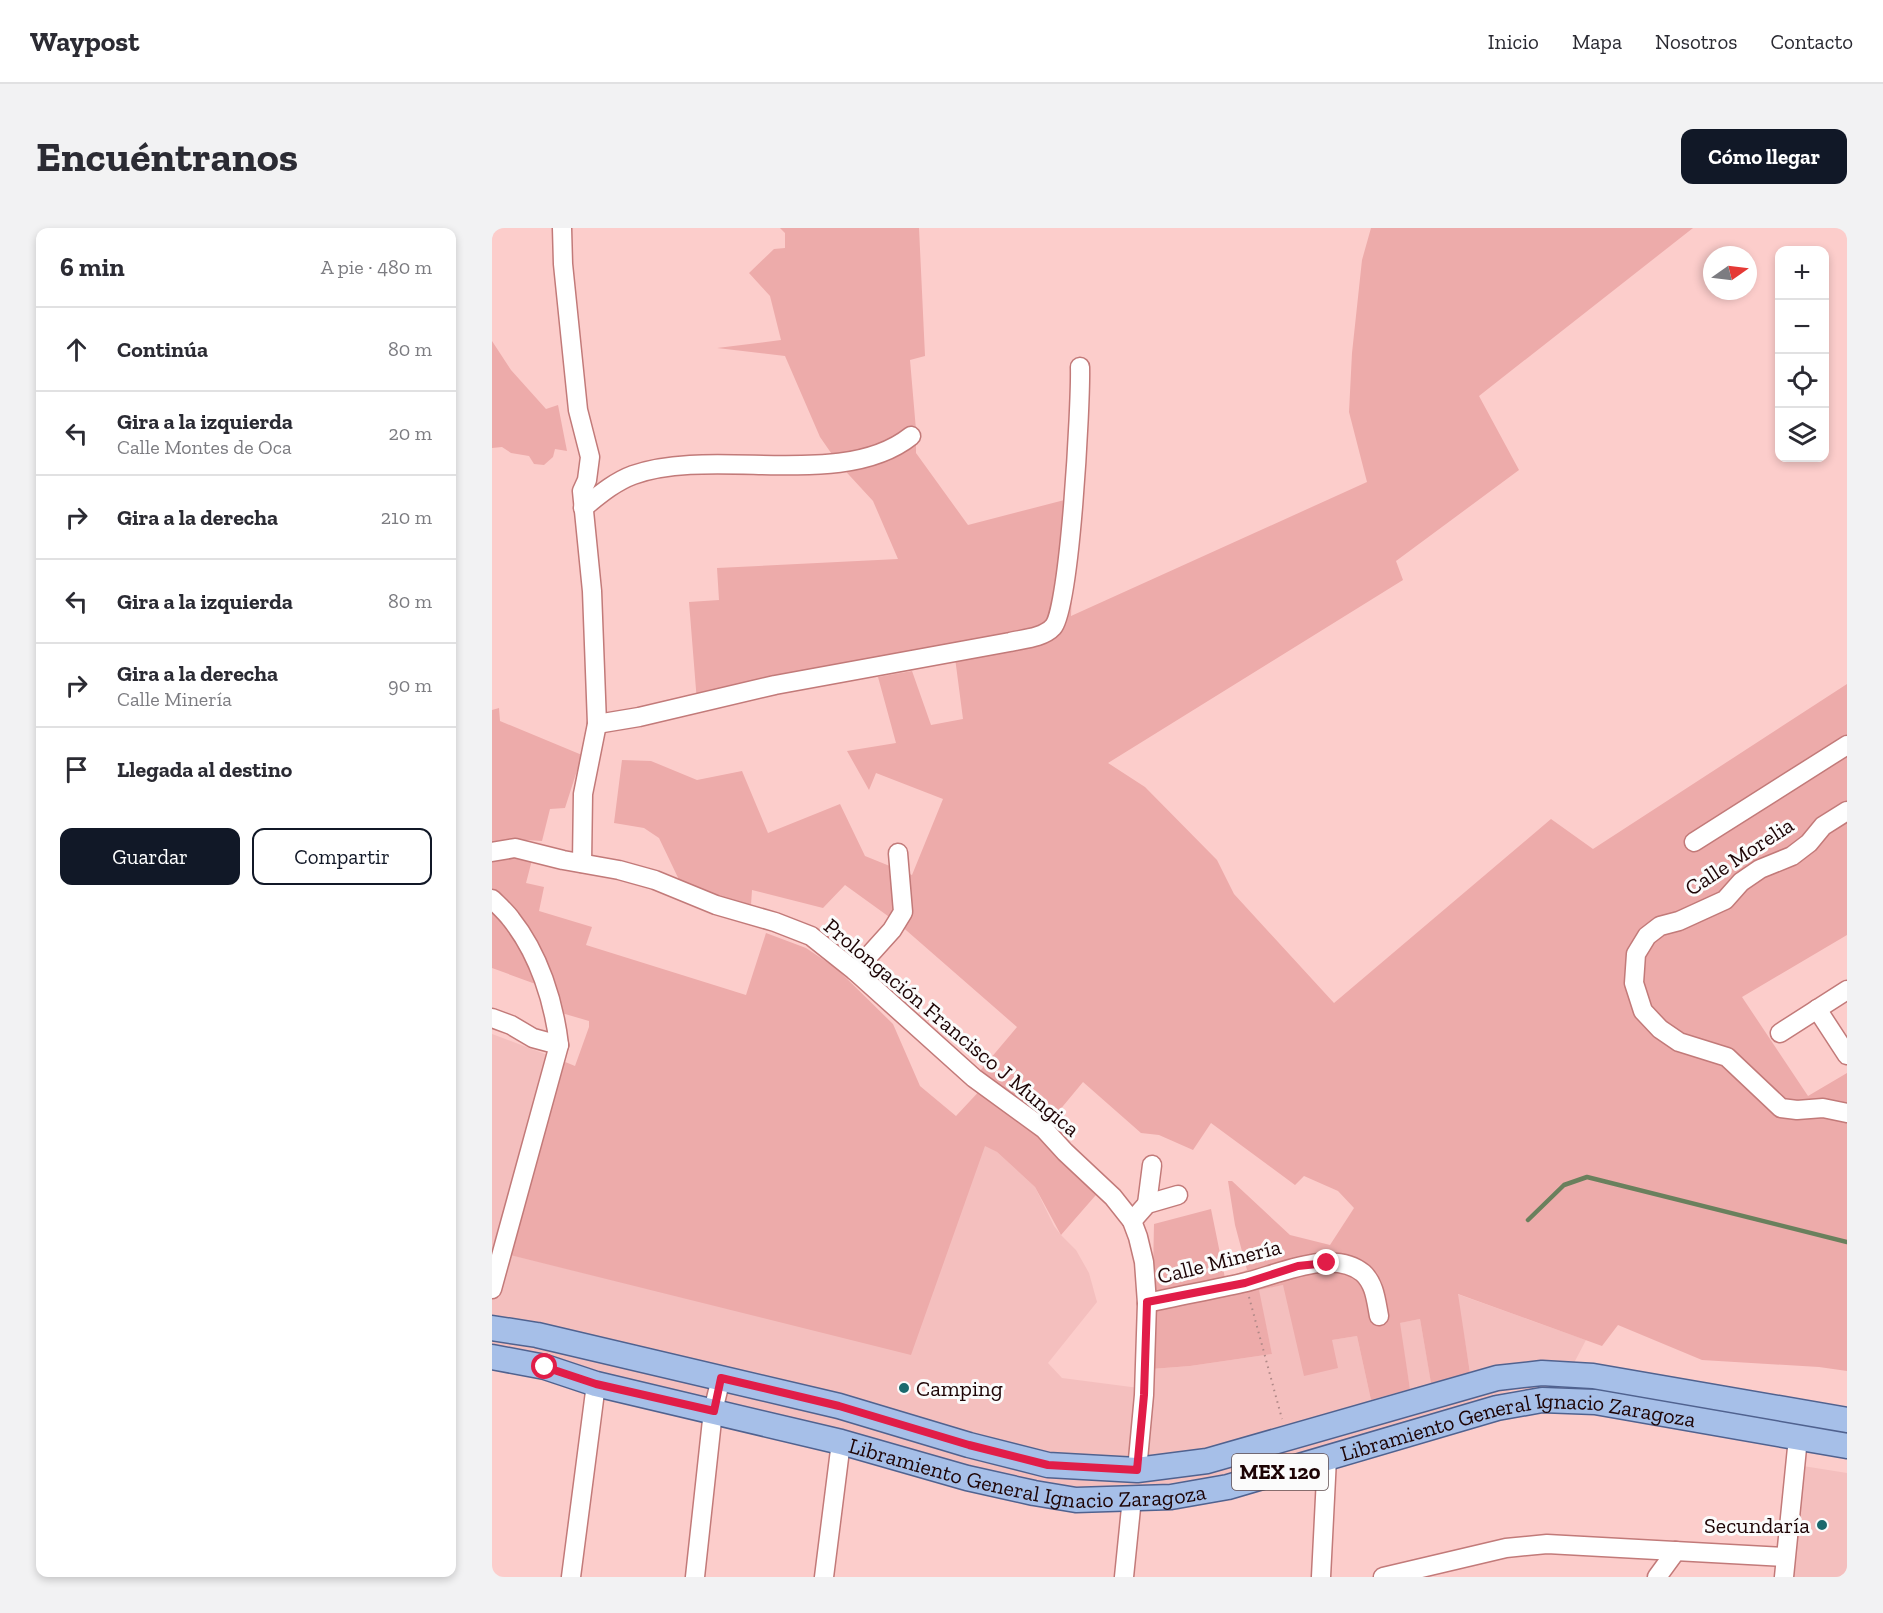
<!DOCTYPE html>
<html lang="es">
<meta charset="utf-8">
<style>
body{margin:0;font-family:"Zilla Slab",serif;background:#f2f2f3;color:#2b2b33}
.controls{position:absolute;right:18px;top:18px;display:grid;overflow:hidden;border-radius:12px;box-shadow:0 3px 9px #0003}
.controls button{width:54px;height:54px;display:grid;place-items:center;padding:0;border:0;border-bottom:2px solid #e1e1e2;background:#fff;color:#2b2b33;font:30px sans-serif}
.compass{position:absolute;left:1211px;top:18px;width:54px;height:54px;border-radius:50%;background:#fff;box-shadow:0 3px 9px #0003;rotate:76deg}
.stop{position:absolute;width:18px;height:18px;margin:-14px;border:4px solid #e11d48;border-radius:50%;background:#fff}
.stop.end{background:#e11d48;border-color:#fff;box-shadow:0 2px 6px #0008}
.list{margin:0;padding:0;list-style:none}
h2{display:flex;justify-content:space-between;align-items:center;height:78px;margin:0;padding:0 24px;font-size:26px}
h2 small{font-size:20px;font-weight:400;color:#7c7c81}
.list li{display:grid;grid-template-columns:39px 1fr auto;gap:18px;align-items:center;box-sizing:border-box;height:84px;padding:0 24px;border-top:2px solid #e1e1e2}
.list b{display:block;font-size:22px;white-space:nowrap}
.list p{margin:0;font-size:20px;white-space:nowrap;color:#7c7c81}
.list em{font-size:20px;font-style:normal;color:#7c7c81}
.actions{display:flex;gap:12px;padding:18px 24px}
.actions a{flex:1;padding:14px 0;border:2px solid #111827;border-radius:12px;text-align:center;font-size:21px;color:#111827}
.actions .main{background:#111827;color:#fff}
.icon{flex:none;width:33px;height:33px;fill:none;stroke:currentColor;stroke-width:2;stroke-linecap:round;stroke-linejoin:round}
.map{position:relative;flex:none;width:1355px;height:1349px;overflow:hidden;border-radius:12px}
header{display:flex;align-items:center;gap:36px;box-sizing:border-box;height:84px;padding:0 30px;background:#fff;border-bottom:2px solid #e1e1e2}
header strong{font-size:28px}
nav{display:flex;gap:33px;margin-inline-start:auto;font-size:21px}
.intro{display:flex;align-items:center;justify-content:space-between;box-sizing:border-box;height:144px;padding:0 36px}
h1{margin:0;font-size:42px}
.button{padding:15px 27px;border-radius:12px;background:#111827;color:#fff;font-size:21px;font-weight:700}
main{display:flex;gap:36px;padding:0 36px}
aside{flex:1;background:#fff;border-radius:12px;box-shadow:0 3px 9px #0003}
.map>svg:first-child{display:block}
.built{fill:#f4bfbe}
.green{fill:#edabaa}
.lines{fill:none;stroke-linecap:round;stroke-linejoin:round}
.stream{stroke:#6a805d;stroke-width:4.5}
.minor-casing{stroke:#c27a79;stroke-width:21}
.major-casing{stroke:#50628f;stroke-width:27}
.path{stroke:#af8887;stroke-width:2;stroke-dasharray:1.5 4.5;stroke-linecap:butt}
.minor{stroke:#fff;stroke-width:18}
.major{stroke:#a6bfe8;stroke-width:24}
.route{stroke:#e11d48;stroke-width:8}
.poi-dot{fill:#1b696d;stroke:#fbfbfb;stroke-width:2}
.labels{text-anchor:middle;stroke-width:6;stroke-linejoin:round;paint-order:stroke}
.shield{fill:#fbfbfb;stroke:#604e4f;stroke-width:1.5}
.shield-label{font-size:21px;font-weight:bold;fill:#1d0405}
.street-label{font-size:22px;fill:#1d0405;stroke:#fbfbfb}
.poi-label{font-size:22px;fill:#1d0405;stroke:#fbfbfb;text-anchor:start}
</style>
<header>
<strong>Waypost</strong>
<nav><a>Inicio</a><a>Mapa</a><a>Nosotros</a><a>Contacto</a></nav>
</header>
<div class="intro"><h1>Encuéntranos</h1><a class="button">Cómo llegar</a></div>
<main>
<aside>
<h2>6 min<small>A pie · 480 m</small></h2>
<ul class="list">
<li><svg class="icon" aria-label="ahead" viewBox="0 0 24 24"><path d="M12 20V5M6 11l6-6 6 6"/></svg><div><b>Continúa</b></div><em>80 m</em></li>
<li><svg class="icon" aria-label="left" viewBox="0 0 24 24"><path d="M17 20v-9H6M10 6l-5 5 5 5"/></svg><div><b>Gira a la izquierda</b><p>Calle Montes de Oca</p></div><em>20 m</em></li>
<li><svg class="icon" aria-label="right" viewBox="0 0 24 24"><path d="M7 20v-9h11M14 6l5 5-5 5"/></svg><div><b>Gira a la derecha</b></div><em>210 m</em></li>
<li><svg class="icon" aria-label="left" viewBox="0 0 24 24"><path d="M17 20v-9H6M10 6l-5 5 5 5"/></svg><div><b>Gira a la izquierda</b></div><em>80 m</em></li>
<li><svg class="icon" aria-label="right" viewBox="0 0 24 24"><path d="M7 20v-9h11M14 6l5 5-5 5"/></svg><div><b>Gira a la derecha</b><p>Calle Minería</p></div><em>90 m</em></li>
<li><svg class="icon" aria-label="arrive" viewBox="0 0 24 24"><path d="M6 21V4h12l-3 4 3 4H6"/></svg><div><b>Llegada al destino</b></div></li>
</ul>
<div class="actions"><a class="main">Guardar</a><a>Compartir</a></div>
</aside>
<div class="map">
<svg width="1355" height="1349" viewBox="0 0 1355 1349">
<rect width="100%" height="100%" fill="#fccdcb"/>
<g class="built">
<polygon points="0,806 61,829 3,1023 259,1086 493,917 505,924 543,959 562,998 569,1007 584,1022 597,1045 605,1074 556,1135 570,1150 647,1160 659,1141 698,1138 780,1126 766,1062 791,1057 840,1112 865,1108 879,1172 918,1161 907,1095 928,1091 939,1154 978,1144 965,1066 1094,1112 1083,1133 1081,1159 1022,1162 734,1247 645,1260 581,1260 501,1246 234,1174 37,1127 0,1121"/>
<polygon points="1311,1238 1355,1245 1355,1349 1299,1349"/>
</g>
<g class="green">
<polygon points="288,0 427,0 433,128 418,132 424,202 424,225 476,297 584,269 579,388 875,254 857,184 860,125 870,32 879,0 1201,0 987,168 1027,242 904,333 911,352 616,535 653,559 725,632 742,666 842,775 1059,591 1101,621 1355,456 1355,707 1250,769 1316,868 1355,845 1355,1143 1327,1139 1210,1132 1126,1097 1110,1118 966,1066 978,1145 939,1155 928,1091 908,1095 918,1161 879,1172 865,1108 840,1112 846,1140 812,1148 791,1057 767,1062 780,1126 698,1138 659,1141 662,996 719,981 733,1050 755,1042 743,997 736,953 740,953 798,1007 838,1017 862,980 846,963 812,948 803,957 719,895 701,922 667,907 649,905 591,854 552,901 610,960 569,1007 543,959 505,924 493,918 419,1127 2,1023 61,829 83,838 97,799 97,793 56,781 49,758 0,740 0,482 7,480 8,493 90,527 73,580 58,581 50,613 34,612 30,628 40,632 34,655 52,659 47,683 100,699 94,717 254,767 274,705 314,720 344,740 401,796 428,858 464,888 492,858 482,850 525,799 407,696 353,657 331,680 260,662 259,677 190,658 167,610 152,600 122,595 130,532 159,533 205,552 250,543 276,605 348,576 373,628 420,647 451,571 384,545 377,562 355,523 404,515 386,449 420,443 439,497 471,491 462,422 205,474 197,374 227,372 225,340 406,331 381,273 346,235 328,209 293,128 225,120 289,112 278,68 257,45 282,21 293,20 293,5"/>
<polygon points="0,113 19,142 54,181 66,177 75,223 63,221 61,229 52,237 42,236 37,228 19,225 10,219 0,220"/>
</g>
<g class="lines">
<polyline class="stream" points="1036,992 1072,957 1095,949 1355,1014"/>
<g class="minor-casing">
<g id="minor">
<polyline points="70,0 71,36 86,182 98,229 95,252 90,263 100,363 105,496 91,566 90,635"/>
<path d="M91 280C106 268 122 254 141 247 222 218 350 263 419 208"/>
<path d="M105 496 147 489 283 457 518 414C531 411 551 410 561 399 578 382 589 174 588 139"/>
<polyline points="1355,583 1331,598 1317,615 1300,628 1268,641 1249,654 1233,672 1187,693 1168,698 1155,708 1144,726 1142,755 1151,783 1168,801 1187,814 1235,829 1289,880 1305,882 1331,880 1355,885"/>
<polyline points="1202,614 1355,517"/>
<polyline points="0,624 23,620 71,632 127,642 163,652 224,677 283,694 319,708 363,743 482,850 552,901 573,924 621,969 640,993 646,1009 652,1034 655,1075 652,1167 645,1242"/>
<path d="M0 671C6 677 14 684 19 691 47 726 62 774 67 817L0 1061"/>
<polyline points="363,743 400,702 411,684 406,625"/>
<polyline points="1325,781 1355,827"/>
<polyline points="0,790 19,797 41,810 67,817"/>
<polyline points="1288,805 1355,762"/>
<polyline points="655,976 660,937"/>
<polyline points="640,993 655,976 686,967"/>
<path d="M655 1075C686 1068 719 1062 750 1055 783 1048 840 1019 871 1045 883 1056 884 1073 887 1088"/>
<polyline points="79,1349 104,1156"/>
<polyline points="203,1349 221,1183 229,1150"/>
<polyline points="332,1349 349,1214"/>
<polyline points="632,1349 640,1270"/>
<polyline points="829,1349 835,1230"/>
<polyline points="891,1349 1014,1320 1055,1316 1293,1329"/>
<polyline points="1165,1349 1184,1323"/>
<polyline points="1292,1349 1306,1210"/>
</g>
</g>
<g class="major-casing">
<g id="major">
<polyline points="0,1100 45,1107 347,1178 477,1217 556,1237 645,1242 715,1233 1005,1150 1050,1145 1101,1148 1355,1192"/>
<path id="s1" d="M0 1129 53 1139 104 1156 349 1214 475 1250 542 1265 584 1272 679 1269 736 1259 1005 1180 1050 1172 1103 1174 1355 1218"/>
</g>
</g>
<polyline class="path" points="757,1069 790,1191"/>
<use href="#minor" class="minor"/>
<use href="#major" class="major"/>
</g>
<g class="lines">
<polyline class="route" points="53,1139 104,1156 222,1183 229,1150 347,1178 477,1217 556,1237 645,1242 652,1167 655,1074 753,1055 806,1038 835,1035"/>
</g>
<g class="poi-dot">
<circle cx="412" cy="1160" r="6"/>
<circle cx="1330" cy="1297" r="6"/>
</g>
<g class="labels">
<rect class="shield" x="740" y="1226" width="96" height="36" rx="4.5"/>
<g class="shield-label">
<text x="788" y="1251">MEX 120</text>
</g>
<g class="street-label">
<text transform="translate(1247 628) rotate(-33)" y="8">Calle Morelia</text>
<text transform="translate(460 799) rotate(40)" y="8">Prolongación Francisco J Mungica</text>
<text transform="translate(727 1033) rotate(-14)" y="8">Calle Minería</text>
<text dy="8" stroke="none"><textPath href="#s1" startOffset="1054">Libramiento General Ignacio Zaragoza</textPath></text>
<text dy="8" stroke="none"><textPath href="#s1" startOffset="550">Libramiento General Ignacio Zaragoza</textPath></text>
</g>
<g class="poi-label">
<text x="424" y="1168">Camping</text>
<text x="1318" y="1305" text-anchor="end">Secundaría</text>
</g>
</g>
</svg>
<div class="controls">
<button>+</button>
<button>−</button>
<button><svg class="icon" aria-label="locate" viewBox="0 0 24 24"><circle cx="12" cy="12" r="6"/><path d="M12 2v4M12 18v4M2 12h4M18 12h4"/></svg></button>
<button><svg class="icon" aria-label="layers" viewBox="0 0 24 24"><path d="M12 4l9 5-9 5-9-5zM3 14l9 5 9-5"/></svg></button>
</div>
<svg class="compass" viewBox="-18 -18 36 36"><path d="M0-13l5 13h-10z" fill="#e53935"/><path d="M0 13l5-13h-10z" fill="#7c7c81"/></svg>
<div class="stop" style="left:53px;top:1139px"></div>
<div class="stop end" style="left:835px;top:1035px"></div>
</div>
</main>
